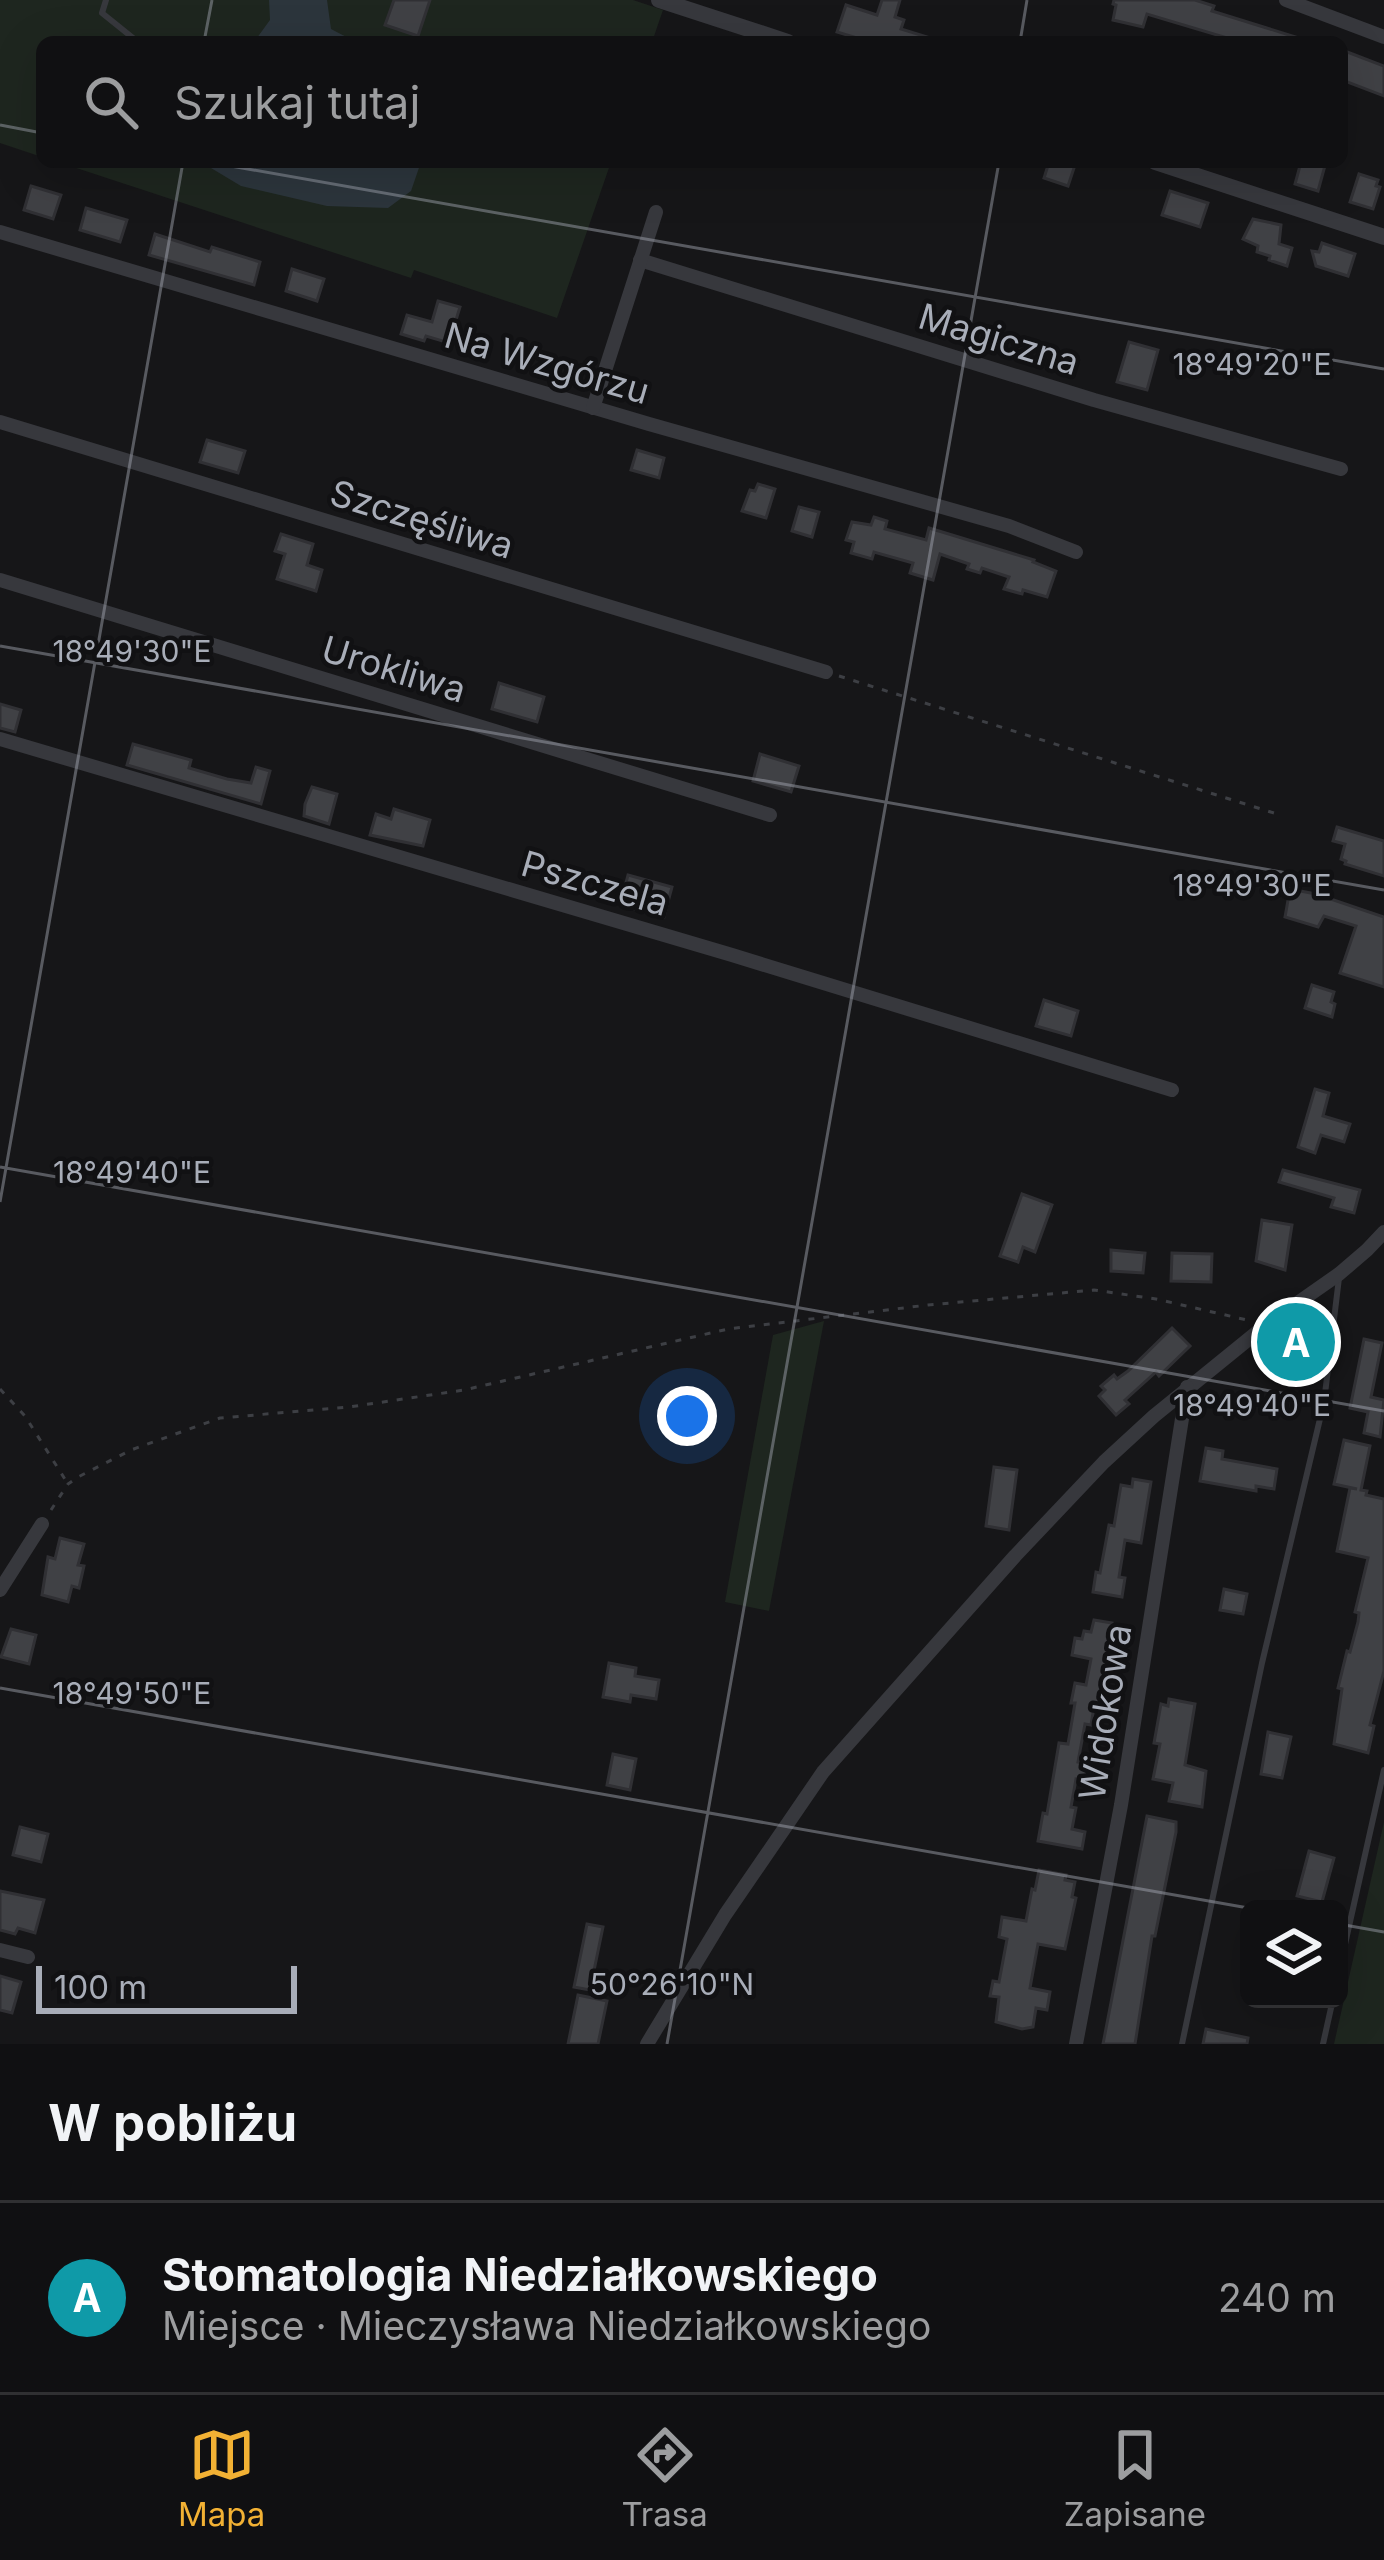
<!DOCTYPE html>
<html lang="pl">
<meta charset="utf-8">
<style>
body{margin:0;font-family:Inter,sans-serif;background:#19191b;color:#f1f3f6}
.controls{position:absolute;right:36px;bottom:36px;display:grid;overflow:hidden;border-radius:18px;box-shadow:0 12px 48px #0002}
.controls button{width:108px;height:108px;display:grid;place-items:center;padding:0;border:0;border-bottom:3px solid #303032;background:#101012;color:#f1f3f6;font:60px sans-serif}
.scale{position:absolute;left:36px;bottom:30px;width:261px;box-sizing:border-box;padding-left:12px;border:6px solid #a8adb8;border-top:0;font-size:33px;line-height:42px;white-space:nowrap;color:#a8adb8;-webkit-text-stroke:9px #111113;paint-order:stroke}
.you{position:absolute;left:687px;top:1416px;width:42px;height:42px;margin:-30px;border:9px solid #fff;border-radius:50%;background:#1a73e8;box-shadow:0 0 0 18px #1a73e833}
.badge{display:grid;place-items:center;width:78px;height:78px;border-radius:50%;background:#f2b134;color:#fff;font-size:39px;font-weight:700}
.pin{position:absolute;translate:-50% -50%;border:6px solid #fff;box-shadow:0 3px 12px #0006}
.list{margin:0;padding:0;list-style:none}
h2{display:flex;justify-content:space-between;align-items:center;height:156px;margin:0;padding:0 48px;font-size:51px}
h2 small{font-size:39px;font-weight:400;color:#9c9d9f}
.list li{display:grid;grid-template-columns:78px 1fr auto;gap:36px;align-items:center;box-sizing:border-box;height:192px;padding:0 48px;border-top:3px solid #303032}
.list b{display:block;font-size:45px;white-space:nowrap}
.list p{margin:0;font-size:39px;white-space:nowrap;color:#9c9d9f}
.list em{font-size:39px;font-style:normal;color:#9c9d9f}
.icon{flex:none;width:66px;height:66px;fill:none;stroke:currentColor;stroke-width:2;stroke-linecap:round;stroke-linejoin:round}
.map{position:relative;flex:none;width:1384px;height:2044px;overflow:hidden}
.search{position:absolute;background:#101012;box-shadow:0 12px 48px #0002;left:36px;right:36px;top:36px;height:132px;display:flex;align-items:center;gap:30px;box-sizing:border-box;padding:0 42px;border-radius:18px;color:#9c9d9f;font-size:45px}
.sheet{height:348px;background:#101012}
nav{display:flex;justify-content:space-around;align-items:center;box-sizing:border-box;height:168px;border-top:3px solid #303032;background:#101012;font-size:33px;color:#9c9d9f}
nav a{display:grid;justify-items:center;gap:6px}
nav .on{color:#f2b134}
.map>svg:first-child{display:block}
.green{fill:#1e261f}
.water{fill:#2c353c}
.building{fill:#404145;stroke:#303034;stroke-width:3}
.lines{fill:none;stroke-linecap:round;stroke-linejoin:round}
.path{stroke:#3d3f44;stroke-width:3;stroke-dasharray:6 9;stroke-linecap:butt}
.service{stroke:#37383d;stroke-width:6}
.minor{stroke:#37383d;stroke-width:14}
.tertiary{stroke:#37383d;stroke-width:16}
.ticks{fill:none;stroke:#a8adb8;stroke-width:3;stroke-opacity:0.45}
.labels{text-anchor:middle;stroke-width:9;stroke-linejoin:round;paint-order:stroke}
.street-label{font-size:36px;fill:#a8adb8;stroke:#111113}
.ticks-label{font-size:30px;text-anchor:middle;fill:#a8adb8;stroke:#111113;stroke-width:9;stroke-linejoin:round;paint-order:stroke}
</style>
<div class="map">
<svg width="1384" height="2044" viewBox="0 0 1384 2044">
<rect width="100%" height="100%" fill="#161618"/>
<g class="green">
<polygon points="0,0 633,0 663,10 652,42 42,42 42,157 0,143"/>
<polygon points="58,162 611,162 557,318 414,270 411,278"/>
<polygon points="824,1321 769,1611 725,1602 773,1335"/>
<polygon points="1384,1822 1384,2044 1334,2044"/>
</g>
<g class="water">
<polygon points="269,0 327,0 331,29 356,42 254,42 270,20"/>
<polygon points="201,162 421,162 411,191 388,208 327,206 241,186"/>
</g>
<g class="building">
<polygon points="394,0 430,0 418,36 385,25"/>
<polygon points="882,0 900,0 895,17 904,20 901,29 934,39 934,42 870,42 837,32 846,5 877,15"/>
<polygon points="1114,0 1195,0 1214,6 1212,11 1302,39 1301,42 1223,42 1224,37 1147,14 1143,27 1113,20 1116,5 1113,4"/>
<polygon points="1342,50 1384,66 1384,96 1342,80"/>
<polygon points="1049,162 1076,162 1068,186 1044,178"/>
<polygon points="1301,162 1326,162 1318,191 1295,184"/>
<polygon points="1359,174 1378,180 1376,186 1380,187 1373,209 1350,202"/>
<polygon points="31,186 61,195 53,219 24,210"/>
<polygon points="1170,191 1208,203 1200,227 1162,215"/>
<polygon points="86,208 127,220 120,242 80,230"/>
<polygon points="1253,219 1281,225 1279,244 1292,248 1287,266 1269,260 1270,256 1257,252 1258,246 1243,239"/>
<polygon points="155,234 210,252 212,247 260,262 254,285 149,255"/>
<polygon points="1322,243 1355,254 1348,276 1316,266 1312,251 1319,252"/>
<polygon points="292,269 324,279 317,301 286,291"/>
<polygon points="438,301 460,307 449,343 426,336 424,341 401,334 407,315 432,322"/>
<polygon points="1129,342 1158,350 1147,390 1117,382"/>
<polygon points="207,440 245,451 238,473 200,462"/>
<polygon points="637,450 664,458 659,478 631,470"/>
<polygon points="758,484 775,489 766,518 742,511 750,490 755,491"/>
<polygon points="799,507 819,512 812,537 792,531"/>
<polygon points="874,517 887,521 885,529 926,540 929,528 1034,560 1033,562 1056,571 1047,597 1023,590 1022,594 1004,589 1009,577 982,568 980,573 967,569 969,564 940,554 933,580 910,573 913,563 874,552 872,559 851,553 854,542 846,540 852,522 871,525"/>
<polygon points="281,534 313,544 307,565 322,570 316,591 277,579 285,554 275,551"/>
<polygon points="499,683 544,697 537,722 492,709"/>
<polygon points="0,704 21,710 15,732 0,728"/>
<polygon points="133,744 191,760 189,768 227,779 251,783 256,767 270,771 261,804 127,765"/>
<polygon points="760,754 799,766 791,792 753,781"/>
<polygon points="312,787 337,794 329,824 304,816 305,804"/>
<polygon points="394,809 430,820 423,846 370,835 376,814 391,819"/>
<polygon points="1337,827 1384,841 1384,876 1345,864 1346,861 1341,859 1345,844 1333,841"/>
<polygon points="628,875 672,887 664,917 620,905"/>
<polygon points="1290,889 1316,894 1384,917 1384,987 1340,973 1356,926 1324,916 1318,927 1285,917"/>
<polygon points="1312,985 1334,992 1331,1002 1335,1004 1332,1017 1305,1008"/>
<polygon points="1044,1000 1078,1011 1071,1036 1036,1026"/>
<polygon points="1315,1089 1329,1093 1323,1116 1350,1124 1344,1142 1321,1135 1315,1153 1298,1147"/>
<polygon points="1283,1170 1360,1190 1354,1213 1331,1207 1334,1198 1279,1182"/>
<polygon points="1022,1194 1052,1205 1035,1252 1023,1247 1018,1262 1000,1256"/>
<polygon points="1262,1220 1292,1225 1285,1270 1256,1261"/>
<polygon points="1111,1250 1145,1253 1143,1273 1111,1271"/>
<polygon points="1172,1253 1212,1254 1211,1282 1171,1281"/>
<polygon points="1311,1320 1319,1333 1311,1339 1315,1344 1284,1365 1282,1362 1273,1368 1263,1353"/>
<polygon points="1172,1328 1190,1346 1159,1376 1156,1372 1125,1400 1129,1404 1116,1415 1099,1396 1105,1390 1101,1386 1114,1375 1117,1379 1128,1371"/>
<polygon points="1364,1339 1382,1343 1371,1397 1384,1400 1380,1437 1364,1433 1368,1412 1350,1408"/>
<polygon points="1344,1440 1370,1446 1361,1490 1367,1491 1366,1495 1384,1499 1384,1671 1370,1725 1374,1726 1368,1753 1334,1744 1342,1689 1338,1688 1347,1651 1350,1652 1358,1622 1359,1613 1355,1612 1368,1558 1337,1551 1350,1488 1357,1489 1334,1484"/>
<polygon points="1206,1448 1223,1451 1222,1459 1277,1469 1274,1489 1256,1486 1256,1491 1200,1481"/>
<polygon points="994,1467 1017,1470 1009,1530 986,1526"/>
<polygon points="1133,1479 1151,1482 1141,1543 1125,1540 1119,1577 1125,1578 1122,1597 1093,1592 1096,1572 1100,1573 1109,1525 1114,1526 1121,1485 1132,1487"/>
<polygon points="60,1538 84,1544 78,1565 84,1566 79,1588 72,1586 68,1602 42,1595 48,1557 55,1559"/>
<polygon points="1224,1589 1247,1594 1243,1614 1220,1610"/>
<polygon points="1094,1620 1112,1623 1111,1629 1118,1630 1115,1646 1122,1647 1119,1664 1110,1663 1106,1689 1114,1690 1111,1710 1094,1707 1091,1725 1085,1724 1078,1762 1100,1766 1097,1784 1076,1779 1071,1807 1076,1808 1072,1829 1085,1832 1082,1849 1038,1841 1043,1813 1047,1814 1059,1743 1068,1744 1075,1703 1071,1703 1075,1683 1086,1685 1091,1659 1072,1655 1075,1638 1082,1639 1084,1631 1091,1632"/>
<polygon points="11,1629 36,1635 29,1664 1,1657"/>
<polygon points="609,1663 636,1668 635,1676 659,1680 656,1699 631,1695 630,1702 603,1697"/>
<polygon points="1169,1699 1195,1704 1185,1765 1206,1771 1202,1807 1169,1801 1173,1783 1153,1779 1160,1744 1154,1743 1161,1704 1168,1706"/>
<polygon points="1268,1732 1291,1737 1282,1778 1261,1774"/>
<polygon points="613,1754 636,1759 630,1790 607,1785"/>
<polygon points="1147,1816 1176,1822 1176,1832 1155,1936 1152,1936 1136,2038 1135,2044 1103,2044"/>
<polygon points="20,1827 48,1834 41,1862 13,1855"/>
<polygon points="1309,1851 1334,1858 1322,1902 1297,1896"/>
<polygon points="1039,1870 1066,1875 1065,1880 1075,1882 1072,1897 1076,1898 1065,1949 1038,1944 1030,1988 1050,1992 1047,2010 1036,2008 1033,2027 1022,2029 996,2022 999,1997 990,1996 993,1981 999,1982 1007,1939 999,1937 1002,1917 1026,1921 1032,1889 1035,1890"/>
<polygon points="0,1891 44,1900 35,1933 18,1928 15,1934 0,1930"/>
<polygon points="587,1924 603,1927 590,1990 574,1987"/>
<polygon points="0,1976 21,1982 12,2013 0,2010"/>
<polygon points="578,1995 607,2001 598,2044 568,2044"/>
<polygon points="1206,2029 1248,2038 1247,2044 1203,2044"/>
</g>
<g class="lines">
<g class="path">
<polyline points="839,676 1277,814"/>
<polyline points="0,1389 25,1416 68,1484"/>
<polyline points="51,1510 68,1484 78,1477 131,1450 220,1418 349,1407 464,1390 728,1329 928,1305 1094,1290 1156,1299 1247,1320"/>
</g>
<g class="service">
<polyline points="106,0 102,13 138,42"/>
<polyline points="1339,1971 1384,1770"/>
<polyline points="1182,2044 1262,1663 1324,1402 1339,1278"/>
<polyline points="1323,2044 1333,1999"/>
</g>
<g class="minor">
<polyline points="1286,0 1384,37"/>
<polyline points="0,232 649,424 1009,526 1076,552"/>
<polyline points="640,260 1094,400 1341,469"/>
<polyline points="593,408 656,212"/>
<polyline points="0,422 826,672"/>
<polyline points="0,580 770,815"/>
<polyline points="0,739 732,955 1172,1090"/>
<polyline points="0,1590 42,1524"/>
<polyline points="0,1950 28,1957"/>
<polyline points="647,2044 725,1915 823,1772 1015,1556 1104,1462 1154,1416 1266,1325 1339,1274 1367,1250 1384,1232"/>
<polyline points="1076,2044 1121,1805 1187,1387"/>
</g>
<g class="tertiary">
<polyline points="659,0 788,42"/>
<polyline points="1155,162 1384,237"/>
</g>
</g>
<path class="ticks" d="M204 42 212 0M1020 42 1027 0M0 125 42 133M208 162 1384 369M0 646 1384 890M0 1167 1384 1411M0 1202 183 162M0 1688 1254 1909M1339 1924 1384 1932M667 2044 999 162"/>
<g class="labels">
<g class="street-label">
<text transform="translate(999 339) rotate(17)" y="13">Magiczna</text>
<text transform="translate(547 363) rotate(16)" y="13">Na Wzgórzu</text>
<text transform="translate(422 519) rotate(17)" y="13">Szczęśliwa</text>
<text transform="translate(394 669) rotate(17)" y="13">Urokliwa</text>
<text transform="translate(595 883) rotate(16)" y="13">Pszczela</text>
<text transform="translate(1105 1712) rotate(-81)" y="13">Widokowa</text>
</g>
</g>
<g class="ticks-label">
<text x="1252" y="375">18°49'20"E</text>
<text x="132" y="662">18°49'30"E</text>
<text x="1252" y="896">18°49'30"E</text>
<text x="132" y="1183">18°49'40"E</text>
<text x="1252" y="1416">18°49'40"E</text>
<text x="132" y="1704">18°49'50"E</text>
<text x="672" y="1995">50°26'10"N</text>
</g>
</svg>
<div class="controls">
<button><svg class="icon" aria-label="layers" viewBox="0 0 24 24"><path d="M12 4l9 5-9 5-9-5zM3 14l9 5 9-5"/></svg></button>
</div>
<div class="scale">100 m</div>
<div class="you"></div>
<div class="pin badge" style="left:1296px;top:1342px;background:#0f9aa8">A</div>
<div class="search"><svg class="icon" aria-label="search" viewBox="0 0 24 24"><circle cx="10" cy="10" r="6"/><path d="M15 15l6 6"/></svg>Szukaj tutaj</div>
</div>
<section class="sheet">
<h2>W pobliżu<small></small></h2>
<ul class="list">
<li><span class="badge" style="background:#0f9aa8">A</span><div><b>Stomatologia Niedziałkowskiego</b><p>Miejsce · Mieczysława Niedziałkowskiego</p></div><em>240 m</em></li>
</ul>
</section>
<nav>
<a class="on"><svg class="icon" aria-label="map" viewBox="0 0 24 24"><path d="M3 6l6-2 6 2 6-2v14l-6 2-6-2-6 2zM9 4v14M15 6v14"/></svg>Mapa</a>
<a><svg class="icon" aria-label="directions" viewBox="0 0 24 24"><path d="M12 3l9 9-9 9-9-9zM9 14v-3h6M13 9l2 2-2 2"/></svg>Trasa</a>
<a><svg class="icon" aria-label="saved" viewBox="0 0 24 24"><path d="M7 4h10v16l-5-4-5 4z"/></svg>Zapisane</a>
</nav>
